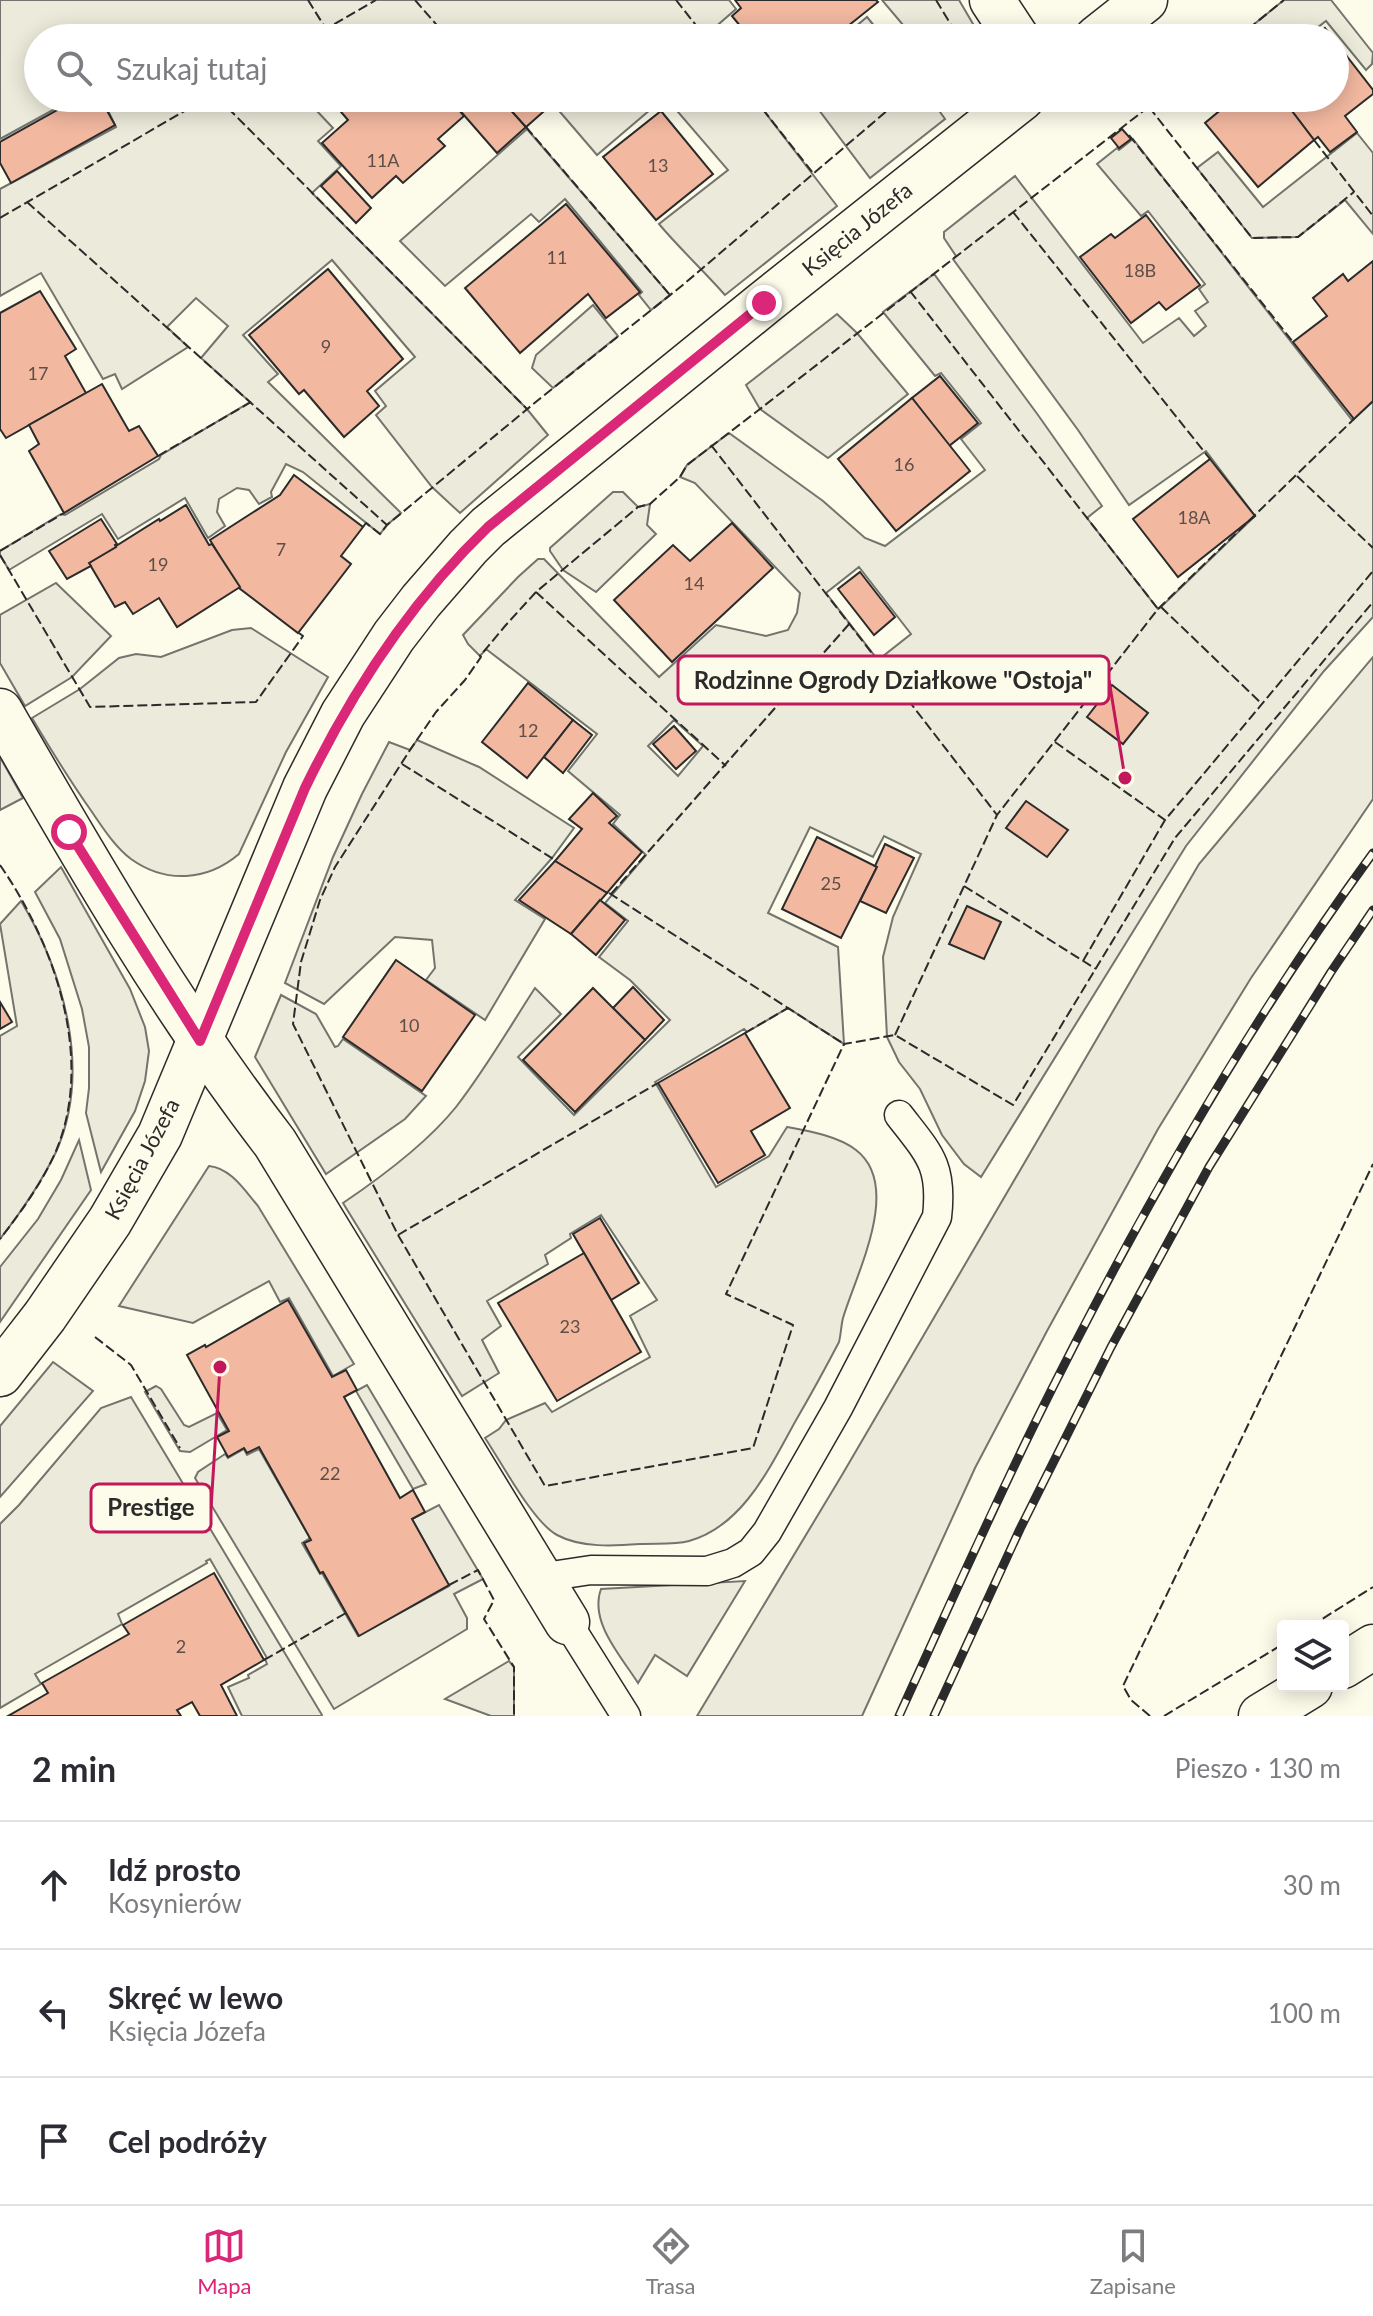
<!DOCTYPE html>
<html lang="pl">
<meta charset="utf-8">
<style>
body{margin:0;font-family:Lato,sans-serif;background:#f7f7f7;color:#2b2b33}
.controls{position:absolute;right:24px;bottom:24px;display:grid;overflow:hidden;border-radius:8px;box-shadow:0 4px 20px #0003}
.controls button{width:72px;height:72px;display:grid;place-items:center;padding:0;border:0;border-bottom:2px solid #e1e1e2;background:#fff;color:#2b2b33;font:40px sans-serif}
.stop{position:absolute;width:24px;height:24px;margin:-18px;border:6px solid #db2777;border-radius:50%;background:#fff}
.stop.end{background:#db2777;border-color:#fff;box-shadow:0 2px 8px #0008}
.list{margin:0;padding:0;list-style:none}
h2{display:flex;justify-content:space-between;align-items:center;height:104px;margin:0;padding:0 32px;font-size:34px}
h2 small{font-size:26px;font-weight:400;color:#7c7c81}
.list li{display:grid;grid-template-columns:52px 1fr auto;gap:24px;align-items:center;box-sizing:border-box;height:128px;padding:0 32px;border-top:2px solid #e1e1e2}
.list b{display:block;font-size:30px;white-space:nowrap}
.list p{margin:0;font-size:26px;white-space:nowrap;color:#7c7c81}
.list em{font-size:26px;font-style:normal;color:#7c7c81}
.icon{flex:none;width:44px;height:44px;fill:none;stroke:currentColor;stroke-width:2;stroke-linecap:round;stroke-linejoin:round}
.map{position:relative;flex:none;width:1373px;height:1716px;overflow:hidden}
.search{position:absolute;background:#fff;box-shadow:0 4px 20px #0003;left:24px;right:24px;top:24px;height:88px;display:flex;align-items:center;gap:20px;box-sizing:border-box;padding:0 28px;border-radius:44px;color:#7c7c81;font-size:30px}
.sheet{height:488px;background:#fff}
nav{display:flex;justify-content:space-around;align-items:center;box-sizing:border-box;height:112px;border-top:2px solid #e1e1e2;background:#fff;font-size:22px;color:#7c7c81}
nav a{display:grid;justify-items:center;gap:4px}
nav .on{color:#db2777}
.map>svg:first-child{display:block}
.green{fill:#ecebdb;stroke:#74746e;stroke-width:2;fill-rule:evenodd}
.parking{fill:#eceadb;stroke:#74746e;stroke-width:2}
.building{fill:#f2b8a0;stroke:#2b2b2b;stroke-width:2}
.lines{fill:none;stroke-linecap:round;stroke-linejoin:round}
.lane-casing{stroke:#2b2b2b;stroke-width:31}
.street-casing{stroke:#2b2b2b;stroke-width:47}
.lane{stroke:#fdfbea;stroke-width:28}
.street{stroke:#fdfbea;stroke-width:44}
.rail-casing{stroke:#2b2b2b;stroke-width:9}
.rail{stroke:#fdfbea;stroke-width:6;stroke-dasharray:18;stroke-linecap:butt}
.fence{stroke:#2b2b2b;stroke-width:2;stroke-dasharray:10 4;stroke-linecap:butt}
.route{stroke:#db2777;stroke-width:10}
.labels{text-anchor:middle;stroke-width:6;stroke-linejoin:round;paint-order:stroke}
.number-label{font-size:18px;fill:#5d4e48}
.street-label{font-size:22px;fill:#2b2b2b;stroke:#fdfbea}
.leader{fill:none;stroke:#c2185b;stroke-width:3}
.callout-dot{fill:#c2185b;stroke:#fdfbea;stroke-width:3}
.callout{fill:#fdfbea;stroke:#c2185b;stroke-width:3}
.callout-label{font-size:24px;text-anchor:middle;font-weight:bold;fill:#2b2b2b}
</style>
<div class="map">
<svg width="1373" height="1716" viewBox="0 0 1373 1716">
<rect width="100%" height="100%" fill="#fdfbea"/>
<g class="green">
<polygon points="0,0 729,0 736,9 705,36 706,38 497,38 493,33 488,38 38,38 38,98 75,98 0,139"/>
<polygon points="882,0 959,0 976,29 978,38 914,38"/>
<polygon points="1284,0 1331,0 1373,53 1372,64 1366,70 1326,21 1304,38 1237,38"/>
<polygon points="867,17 884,38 842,38"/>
<polygon points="102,98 327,98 315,109 333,128 318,141 341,166 312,193 527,409 548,435 460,513 432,487 376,415 386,406 375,391 415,357 332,260 243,335 278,374 268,382 401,513 387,525 380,534 303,472 286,464 271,492 272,497 259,504 249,490 237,488 219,499 217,512 225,526 208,538 185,498 118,539 102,514 9,570 0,555 0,551 61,514 65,515 159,459 161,455 250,402 201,358 228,326 196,298 167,327 188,347 122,389 115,374 103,379 41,273 0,296 0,189 116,127"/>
<polygon points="548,98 664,98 597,155"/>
<path d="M666 98H754L837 206 725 295C703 270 680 249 659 224L728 170Z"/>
<polygon points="810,98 930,98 945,119 870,178"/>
<polygon points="527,129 670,295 651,310 639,295 642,292 565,199 539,222 531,214 445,286 400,241"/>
<polygon points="1357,133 1373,153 1373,234 1345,200 1298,237 1252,238 1197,168 1218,152 1263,207"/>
<path d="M1133 139 1352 420 1373 401V617L1324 671 1186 846 981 1177 964 1164 942 1135 920 1089 899 1062 887 1037 883 957 893 917 921 854 884 836 873 857 810 827 768 913 838 947 844 1044 788 1008 747 1032 744 1029 655 1082 716 1187 769 1156 787 1127C809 1131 838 1136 856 1150 903 1186 856 1274 843 1318 841 1326 841 1334 839 1342 825 1369 810 1396 795 1422 770 1467 743 1526 689 1541 674 1545 656 1543 640 1544 614 1546 581 1548 557 1535 532 1521 502 1463 485 1438L499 1429 506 1420 545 1403 552 1412 650 1357 630 1316 657 1300 601 1215 570 1234 571 1238 545 1255 548 1264 487 1301 501 1326 482 1340 499 1373 462 1396 343 1203C380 1178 428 1142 456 1107 485 1070 509 1028 535 988L561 1014 518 1057 574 1115 670 1020 630 980 599 957 628 921 605 903 646 855 613 824 620 815 568 771 597 734 486 649 480 656 468 644 463 635 518 577 538 559H544L659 677 716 625 766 636 788 630 797 613 800 593 695 483 680 477 687 465 729 433 823 501 865 538 885 546 985 470 961 439 981 423 941 373 935 376 883 312 934 274 1038 415 1102 506 1087 518 1158 609 1161 607 1255 516 1206 451 1129 505 1078 430 953 259 956 256 944 238V232L1015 176 1143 343 1179 318 1194 336 1206 326 1195 311 1208 302 1199 289 1205 284 1148 211 1141 216 1097 164 1117 148 1119 150ZM859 567 911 634 878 660 826 593ZM674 720 703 746 678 776 648 746Z"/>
<polygon points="593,305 618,336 553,388 532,368 536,355"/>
<polygon points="837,314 857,333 908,394 828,458 760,409 746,385"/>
<polygon points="613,492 623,492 638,507 650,504 647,525 656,534 596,592 563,570 550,551 550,548"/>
<polygon points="56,583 111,636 72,677 25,706 0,663 0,615"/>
<path d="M251 628 328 677 286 752 239 854C207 881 166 884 131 859 115 847 103 828 92 812 70 781 51 750 32 718L80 689 119 658 136 654 161 657 232 630Z"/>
<polygon points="1373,657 1373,799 1251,978 1158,1129 1047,1331 975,1468 862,1716 697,1716 842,1475 1199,864"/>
<polygon points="417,740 479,767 574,828 552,858 515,900 545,919 485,1020 426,980 435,968 432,940 395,937 324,1004 285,983 333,857 362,794 389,742 410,750"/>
<polygon points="0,757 23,798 0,810"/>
<polygon points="61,867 130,989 145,1027 149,1051 145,1081 135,1111 101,1172 86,1113 89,1088 89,1047 82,1009 60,939 35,892"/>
<path d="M21 901C64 973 92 1071 56 1152 41 1183 21 1212 0 1239V1036L17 1026 0 924Z"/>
<polygon points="281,995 316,1014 335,1047 338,1046 343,1039 426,1096 405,1119 326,1174 255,1057"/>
<polygon points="79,1140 91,1190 0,1322 0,1267 38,1219 61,1180"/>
<path d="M209 1166C231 1168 245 1191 258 1206L354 1364 333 1376 289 1298 280 1302 269 1281 193 1323 119 1306Z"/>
<polygon points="367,1385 426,1484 413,1489 356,1391"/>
<polygon points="156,1386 161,1389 184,1425 189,1427 217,1413 227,1430 190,1452 180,1451 145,1392"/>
<polygon points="131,1397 322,1715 321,1716 242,1716 228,1687 249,1678 248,1675 267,1664 265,1659 267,1658 210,1559 206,1561 207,1563 118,1614 122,1624 35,1674 41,1684 0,1708 0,1524 19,1505 101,1408"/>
<polygon points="244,1449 247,1455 259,1449 310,1538 302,1543 320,1574 322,1573 358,1636 449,1586 412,1519 439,1505 483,1579 454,1594 467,1618 467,1629 334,1709 195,1478 198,1472 225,1454 228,1458"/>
<path d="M745 1581 687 1676 655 1655 638 1683C621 1656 589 1622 601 1589Z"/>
<polygon points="509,1661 514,1667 514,1716 491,1716 445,1699"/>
</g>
<polygon class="parking" points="53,1362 93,1391 0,1497 0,1426"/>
<g class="building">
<polygon points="735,0 876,0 878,2 833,38 750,38 732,16 741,8"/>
<polygon points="1325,28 1333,38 1312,38"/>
<polygon points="1335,41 1373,90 1373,94 1345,116 1357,132 1330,152 1318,137 1314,140 1282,98 1335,98"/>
<polygon points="79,98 100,98 115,125 11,183 0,163 0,142"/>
<polygon points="329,98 449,98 464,116 438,139 445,146 403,183 396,176 372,198 322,143 348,120"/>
<polygon points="449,98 500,98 526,127 497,153"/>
<polygon points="500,98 545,98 551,105 526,127"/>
<polygon points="1235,98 1282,98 1314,140 1258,187 1205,123"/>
<polygon points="661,111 713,174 656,220 603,157"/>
<polygon points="1122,129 1131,139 1119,148 1111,138"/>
<polygon points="337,171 371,208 356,223 321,186"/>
<polygon points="566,204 640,292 606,318 588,294 520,353 465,288"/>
<polygon points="1146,215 1200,285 1166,310 1159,302 1131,323 1080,257 1111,234 1115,238"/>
<polygon points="1373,261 1373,401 1354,419 1293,342 1327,316 1313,298 1343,274 1348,281"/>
<polygon points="328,269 403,359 367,391 379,406 344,437 304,390 299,394 249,335"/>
<polygon points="40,291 76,349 65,356 86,393 6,438 0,429 0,313"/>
<polygon points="940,376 978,423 949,446 912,398"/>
<polygon points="102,384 129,431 139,426 158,456 64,513 29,451 39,444 29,425"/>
<polygon points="912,398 970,471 896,531 838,459"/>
<polygon points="1210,459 1255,516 1178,577 1133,519"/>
<polygon points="294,475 363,527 341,556 351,564 298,633 239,588 210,540 280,495"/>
<polygon points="186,505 209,545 212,544 240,587 177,627 159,598 133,614 125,602 115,607 89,563 159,519 160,521"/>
<polygon points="101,519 117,544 115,545 116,547 89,563 91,566 67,579 49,551"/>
<polygon points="732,523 773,568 672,662 614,600 673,545 690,561"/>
<polygon points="860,572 895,617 874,635 838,589"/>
<polygon points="528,683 573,720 527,778 482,742"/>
<polygon points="1112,685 1148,713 1123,744 1087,717"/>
<polygon points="573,720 592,735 563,773 544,757"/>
<polygon points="674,726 696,751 676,769 653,744"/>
<polygon points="593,793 617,816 609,823 642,852 607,893 555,861 582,829 569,819"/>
<polygon points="1026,801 1068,830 1047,857 1006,828"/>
<polygon points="817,837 877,867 841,938 782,909"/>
<polygon points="885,844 914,858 886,913 860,901 877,867 875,866"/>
<polygon points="555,861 607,893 571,934 519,900"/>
<polygon points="600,900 625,920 596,955 571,934"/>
<polygon points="967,906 1001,922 984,959 949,944"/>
<polygon points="396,960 475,1015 422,1091 343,1037"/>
<polygon points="633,987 664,1020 645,1040 613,1008"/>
<polygon points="593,988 645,1040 575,1112 523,1060"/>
<polygon points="0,1002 12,1022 0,1029"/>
<polygon points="745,1033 790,1108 751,1131 765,1155 718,1183 658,1083"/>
<polygon points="600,1218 639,1283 611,1300 573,1234"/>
<polygon points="584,1253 641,1352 557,1401 498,1303"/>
<polygon points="288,1300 332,1377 346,1370 357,1390 344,1397 400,1498 413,1490 425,1512 412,1519 449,1585 359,1636 323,1572 320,1573 304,1543 311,1540 259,1447 247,1453 244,1448 228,1457 217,1437 229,1431 187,1355 205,1345 206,1347"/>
<polygon points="214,1573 264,1660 221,1685 237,1716 200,1716 192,1702 177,1710 181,1716 8,1716 48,1693 42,1683 129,1634 123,1625"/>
</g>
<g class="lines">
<g class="lane-casing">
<g id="lane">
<path d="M538 1578 591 1570 707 1571 733 1563 751 1552 767 1532 838 1408 937 1217C943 1165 929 1154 899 1115"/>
<polyline points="567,1622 626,1716"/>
</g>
</g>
<g class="street-casing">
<g id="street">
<polyline points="992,0 1017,38"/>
<polyline points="1097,38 1145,0"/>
<path d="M0 711C85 859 171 1008 275 1143L567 1622"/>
<polyline points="0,1374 45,1316 110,1221 160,1135 305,788 343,714 394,636 421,601 468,547 488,527 764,303 1022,98"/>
<polyline points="1343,1666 1373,1647"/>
<polyline points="1261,1716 1310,1686"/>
</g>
</g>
<use href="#lane" class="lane"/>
<use href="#street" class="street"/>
<g class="rail-casing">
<g id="rail">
<path d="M899 1716C943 1619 987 1521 1034 1425 1132 1226 1242 1032 1373 853"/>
<polyline points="934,1716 1020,1529 1111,1347 1209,1167 1331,972 1373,910"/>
</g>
</g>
<use href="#rail" class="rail"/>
<g class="fence">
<polyline points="308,0 326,29"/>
<polyline points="415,0 448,38"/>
<polyline points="676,0 706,38"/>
<polyline points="936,0 959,38"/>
<polyline points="310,38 376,0"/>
<polyline points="1237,38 1284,0"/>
<polyline points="218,98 527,409"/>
<polyline points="754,98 813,173"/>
<polyline points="1160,98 760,409 687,465 680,477 650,504 638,507 536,592 505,626 480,656 481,657 465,680 436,712 410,750 335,867 320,900 301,962 293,1024 398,1235 545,1486 753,1448 793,1325 726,1294 844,1044 895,1035 1013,1105 1175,838 1373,602"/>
<polyline points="1149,107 1252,238 1298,237 1354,192"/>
<polyline points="526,127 670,295"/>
<polyline points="1129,135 1293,342"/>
<polyline points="1314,140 1373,216"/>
<polyline points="27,202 387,525"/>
<polyline points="1013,212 1210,459"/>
<polyline points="0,218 207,98"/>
<polyline points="910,291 1158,609"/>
<polyline points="711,445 997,815"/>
<polyline points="158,456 251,402"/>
<polyline points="1297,476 1373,548"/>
<polyline points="363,527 366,523 380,534 387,525 537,401 684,284 902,98"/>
<polyline points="0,551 64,513"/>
<polyline points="0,555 90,707 256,702 303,636 299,633"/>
<polyline points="536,592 726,766"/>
<polyline points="1161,607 1262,704"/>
<polyline points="1055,742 1165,820"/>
<polyline points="402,764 555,860"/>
<path d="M0 865C54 943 95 1058 56 1151 42 1183 21 1212 0 1239"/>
<polyline points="964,886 1096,969"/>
<polyline points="609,893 844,1044"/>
<polyline points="611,894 850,623"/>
<polyline points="1083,961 1165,820 1373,571"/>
<polyline points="745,1033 788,1008"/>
<polyline points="895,1035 997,815 1158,609 1354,419"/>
<polyline points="398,1235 658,1083"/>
<polyline points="95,1337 131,1365 180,1448"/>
<polyline points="449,1585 478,1570 494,1600 484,1619 514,1667 514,1716"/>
<polyline points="1311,1626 1373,1587"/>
<polyline points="264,1660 346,1613"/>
<polyline points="1150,1716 1131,1700 1123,1686 1373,1164"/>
<polyline points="1164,1716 1283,1644"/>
</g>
</g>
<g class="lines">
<path class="route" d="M69 832 200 1041 305 788C351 693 411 601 488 527L764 303"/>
</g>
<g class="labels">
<g class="number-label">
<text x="383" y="167">11A</text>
<text x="658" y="172">13</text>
<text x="557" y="264">11</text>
<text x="1140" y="277">18B</text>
<text x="326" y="353">9</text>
<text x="38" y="380">17</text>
<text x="904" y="471">16</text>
<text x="1194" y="524">18A</text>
<text x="281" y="556">7</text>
<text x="158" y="571">19</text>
<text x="694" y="590">14</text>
<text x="528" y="737">12</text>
<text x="831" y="890">25</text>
<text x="409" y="1032">10</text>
<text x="570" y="1333">23</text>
<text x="330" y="1480">22</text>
<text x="181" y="1653">2</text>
</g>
<g class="street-label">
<text transform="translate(857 229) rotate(-39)" y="8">Księcia Józefa</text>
<text transform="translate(142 1159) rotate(-62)" y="8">Księcia Józefa</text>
</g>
</g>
<path class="leader" d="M1125 778L1109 680M220 1367L211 1508"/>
<g class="callout-dot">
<circle cx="1125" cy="778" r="8"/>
<circle cx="220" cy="1367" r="8"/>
</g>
<g class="callout">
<rect x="678" y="656" width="431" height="48" rx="8"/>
<rect x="91" y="1484" width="120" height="48" rx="8"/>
</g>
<g class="callout-label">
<text x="893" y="689">Rodzinne Ogrody Działkowe "Ostoja"</text>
<text x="151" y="1516">Prestige</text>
</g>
</svg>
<div class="controls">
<button><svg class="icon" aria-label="layers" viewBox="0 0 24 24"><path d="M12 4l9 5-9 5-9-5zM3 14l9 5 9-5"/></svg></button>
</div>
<div class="stop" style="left:69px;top:832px"></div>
<div class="stop end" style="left:764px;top:303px"></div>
<div class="search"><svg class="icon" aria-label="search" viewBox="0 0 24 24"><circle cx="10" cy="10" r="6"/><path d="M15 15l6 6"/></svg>Szukaj tutaj</div>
</div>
<section class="sheet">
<h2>2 min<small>Pieszo · 130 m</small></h2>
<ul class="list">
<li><svg class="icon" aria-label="ahead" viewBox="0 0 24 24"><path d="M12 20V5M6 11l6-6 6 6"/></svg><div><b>Idź prosto</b><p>Kosynierów</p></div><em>30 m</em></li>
<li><svg class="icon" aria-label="left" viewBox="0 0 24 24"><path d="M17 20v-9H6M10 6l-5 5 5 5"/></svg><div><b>Skręć w lewo</b><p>Księcia Józefa</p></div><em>100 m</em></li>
<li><svg class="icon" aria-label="arrive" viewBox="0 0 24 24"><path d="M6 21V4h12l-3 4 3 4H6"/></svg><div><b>Cel podróży</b></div></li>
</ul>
</section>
<nav>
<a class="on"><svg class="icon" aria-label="map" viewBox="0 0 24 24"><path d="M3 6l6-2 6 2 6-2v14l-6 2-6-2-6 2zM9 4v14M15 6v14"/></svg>Mapa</a>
<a><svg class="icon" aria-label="directions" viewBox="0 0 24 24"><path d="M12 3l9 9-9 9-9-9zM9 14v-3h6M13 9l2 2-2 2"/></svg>Trasa</a>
<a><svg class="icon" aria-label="saved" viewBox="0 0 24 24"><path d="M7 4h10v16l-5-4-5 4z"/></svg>Zapisane</a>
</nav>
